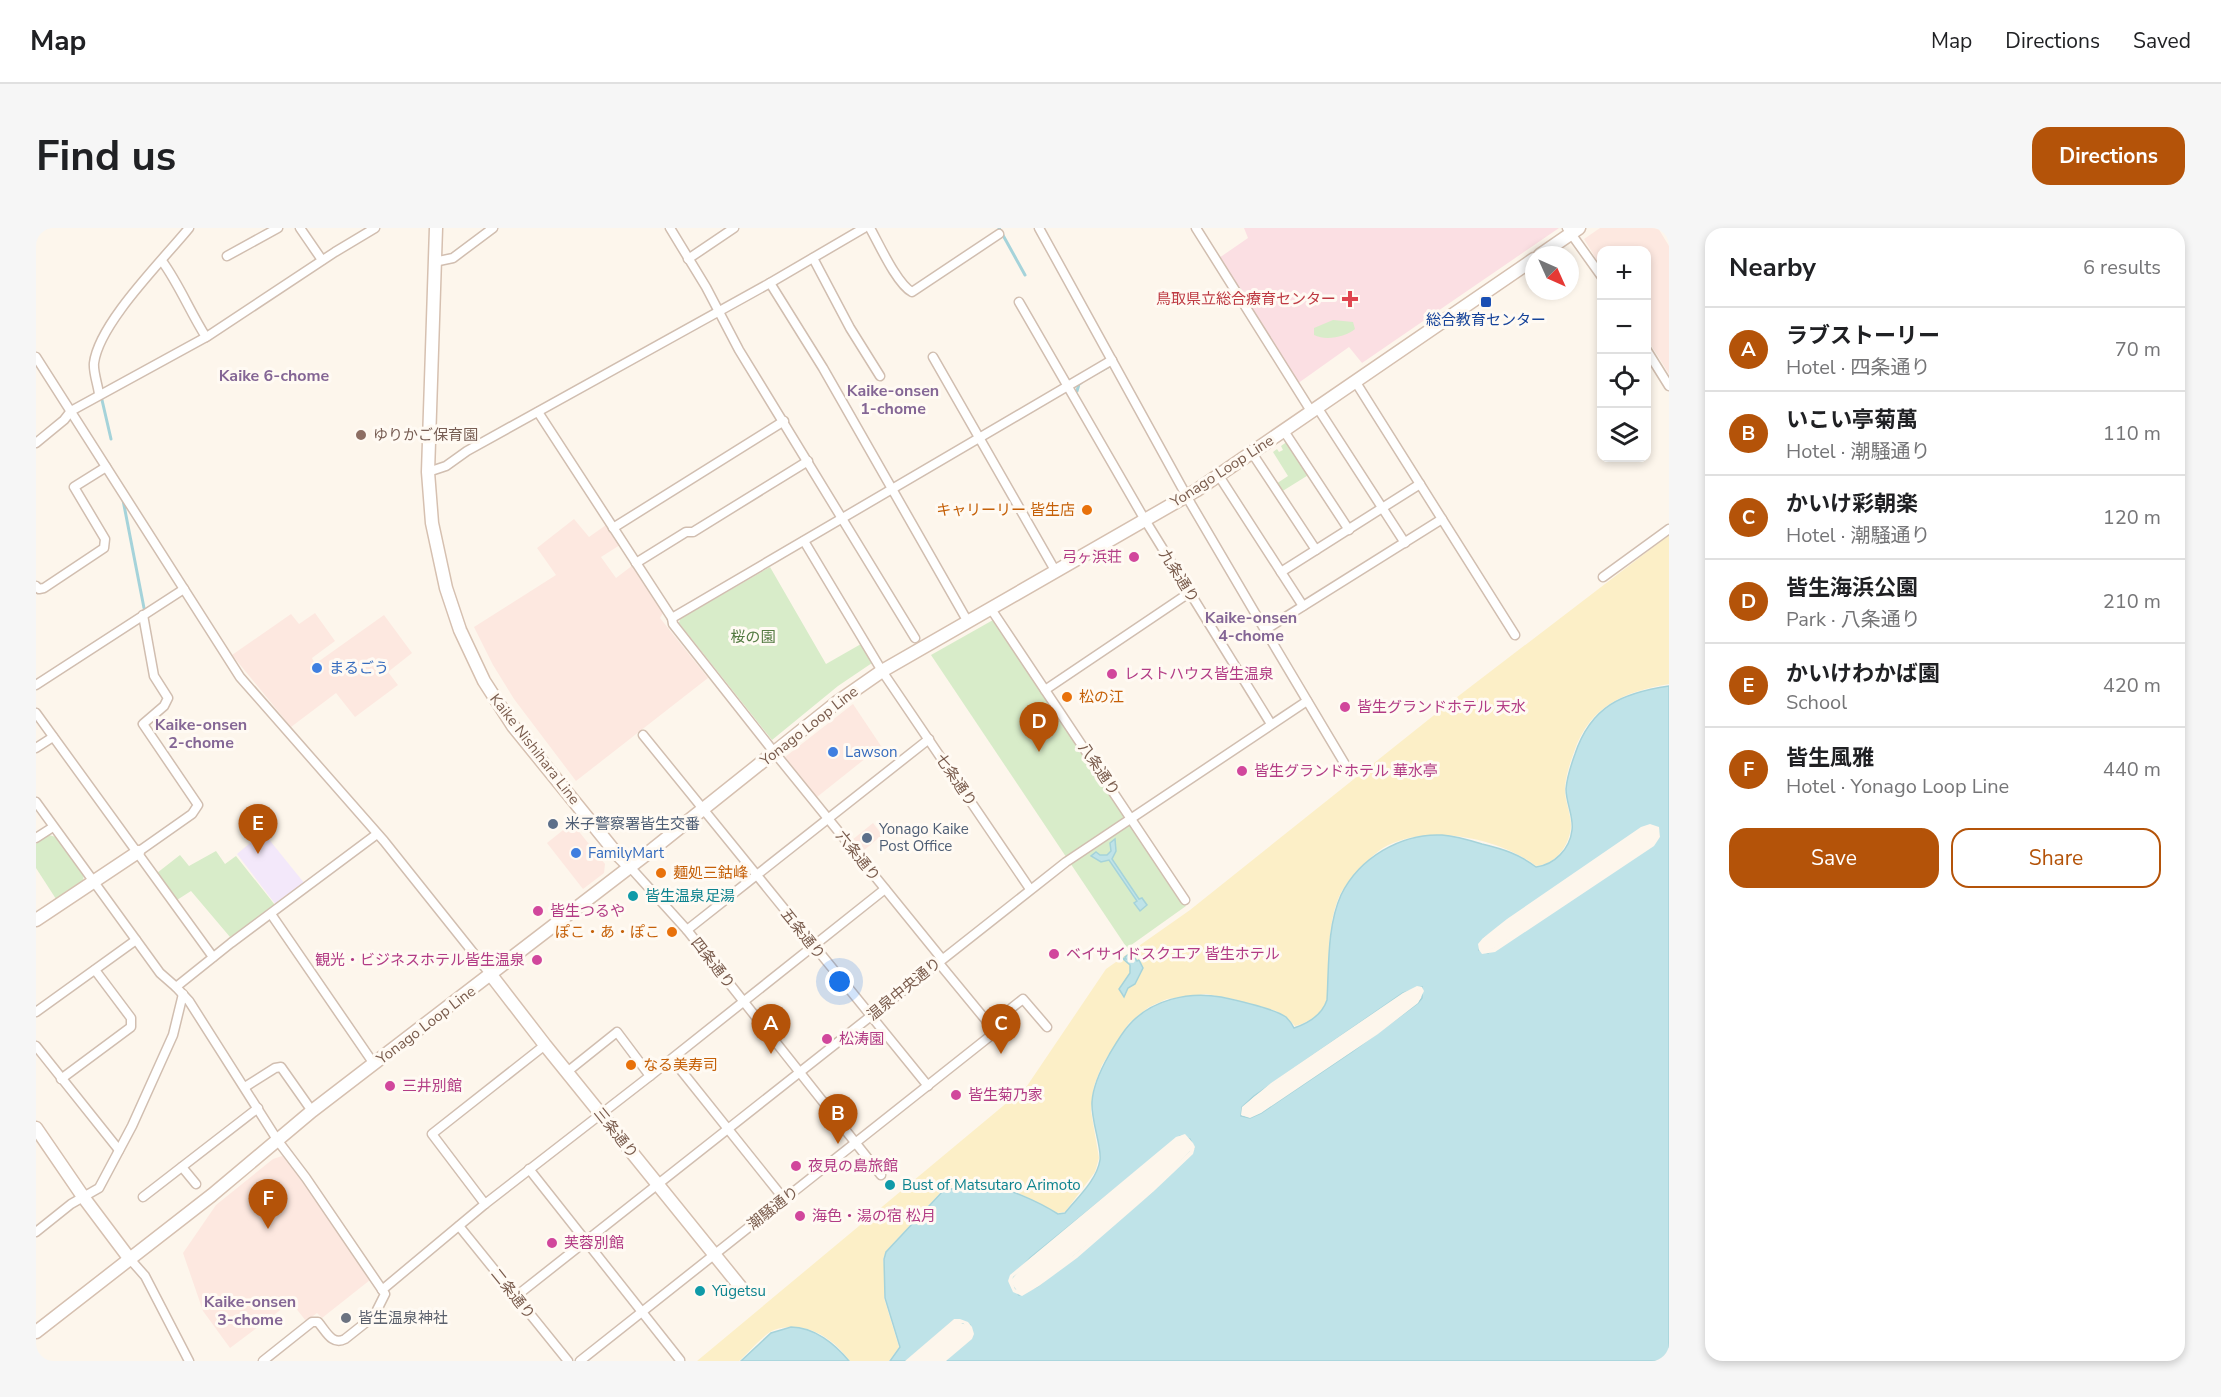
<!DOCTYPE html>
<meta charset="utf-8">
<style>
body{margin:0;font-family:"Nunito Sans","Noto Sans JP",sans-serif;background:#f6f6f6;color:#202124}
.controls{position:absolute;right:18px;top:18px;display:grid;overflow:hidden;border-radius:12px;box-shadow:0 3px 9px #0003}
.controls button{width:54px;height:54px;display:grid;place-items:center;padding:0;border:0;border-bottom:2px solid #e0e0e0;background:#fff;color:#202124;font:30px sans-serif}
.compass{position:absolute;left:1489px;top:18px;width:54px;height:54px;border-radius:50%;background:#fff;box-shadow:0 3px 9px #0003;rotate:135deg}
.you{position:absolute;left:804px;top:754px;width:21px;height:21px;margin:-15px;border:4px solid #fff;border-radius:50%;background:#1a73e8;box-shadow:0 0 0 9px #1a73e833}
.badge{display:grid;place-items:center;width:39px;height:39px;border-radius:50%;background:#b45309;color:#fff;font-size:20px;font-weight:700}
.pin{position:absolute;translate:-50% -50px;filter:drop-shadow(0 2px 3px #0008)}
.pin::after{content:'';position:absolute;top:32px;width:21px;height:18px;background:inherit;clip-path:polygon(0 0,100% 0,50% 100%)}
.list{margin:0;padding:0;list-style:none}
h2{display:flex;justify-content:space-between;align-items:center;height:78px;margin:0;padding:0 24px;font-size:26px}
h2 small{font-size:20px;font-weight:400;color:#757577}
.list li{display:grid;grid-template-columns:39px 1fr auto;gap:18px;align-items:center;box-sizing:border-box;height:84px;padding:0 24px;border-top:2px solid #e0e0e0}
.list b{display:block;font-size:22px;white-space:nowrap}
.list p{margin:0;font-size:20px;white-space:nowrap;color:#757577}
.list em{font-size:20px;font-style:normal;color:#757577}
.actions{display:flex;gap:12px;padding:18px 24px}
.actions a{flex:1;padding:14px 0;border:2px solid #b45309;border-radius:18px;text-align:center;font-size:21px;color:#b45309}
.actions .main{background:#b45309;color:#fff}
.icon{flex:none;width:33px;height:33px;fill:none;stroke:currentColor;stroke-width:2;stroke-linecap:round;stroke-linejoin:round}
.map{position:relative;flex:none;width:1633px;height:1133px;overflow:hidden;border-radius:18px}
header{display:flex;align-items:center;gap:36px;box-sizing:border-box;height:84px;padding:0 30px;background:#fff;border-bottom:2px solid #e0e0e0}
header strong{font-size:28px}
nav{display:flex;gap:33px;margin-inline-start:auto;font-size:21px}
.intro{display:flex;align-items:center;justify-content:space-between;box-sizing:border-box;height:144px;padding:0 36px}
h1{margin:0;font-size:42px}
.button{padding:15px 27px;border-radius:18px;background:#b45309;color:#fff;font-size:21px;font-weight:700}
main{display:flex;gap:36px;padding:0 36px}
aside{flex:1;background:#fff;border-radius:18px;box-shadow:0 3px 9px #0003}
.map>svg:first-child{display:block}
.commercial{fill:#fde8e0}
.education{fill:#f3e8fa}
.medical{fill:#fbdfe3}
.green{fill:#d8ecc9}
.sand{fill:#fcefc7}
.water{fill:#bfe3e8;stroke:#a5d3da;stroke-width:1.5;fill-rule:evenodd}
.pier{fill:#fdf6ec;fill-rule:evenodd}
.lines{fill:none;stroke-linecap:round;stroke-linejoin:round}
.stream{stroke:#a5d3da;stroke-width:3}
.street-casing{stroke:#d1beb0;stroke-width:11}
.secondary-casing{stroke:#d6c0b0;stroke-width:15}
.street{stroke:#fff;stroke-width:8}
.secondary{stroke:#fff;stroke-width:12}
.health-dot{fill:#e0444e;stroke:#fffaf3;stroke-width:2}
.transit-dot{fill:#1a4fb4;stroke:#fffaf3;stroke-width:2}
.education-dot{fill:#8d6e63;stroke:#fffaf3;stroke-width:2}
.food-dot{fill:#e8710a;stroke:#fffaf3;stroke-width:2}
.hotel-dot{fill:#d1479c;stroke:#fffaf3;stroke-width:2}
.shop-dot{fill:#3f7fe0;stroke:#fffaf3;stroke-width:2}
.service-dot{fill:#5c6f8a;stroke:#fffaf3;stroke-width:2}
.culture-dot{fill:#0f9aa8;stroke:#fffaf3;stroke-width:2}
.worship-dot{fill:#6b7280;stroke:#fffaf3;stroke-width:2}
.labels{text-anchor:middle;stroke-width:6;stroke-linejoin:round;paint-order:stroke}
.health-label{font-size:15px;fill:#be3a42;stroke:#fffaf3;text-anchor:end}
.transit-label{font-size:15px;fill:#164399;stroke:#fffaf3}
.education-label{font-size:15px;fill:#785e54;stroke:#fffaf3;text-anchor:start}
.street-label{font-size:15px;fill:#7a5c4d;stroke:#fffaf3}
.food-label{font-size:15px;fill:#c56008;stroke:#fffaf3;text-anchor:start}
.hotel-label{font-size:15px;fill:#b23c85;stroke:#fffaf3;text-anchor:start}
.park-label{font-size:15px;fill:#537a41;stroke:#fffaf3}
.shop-label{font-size:15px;fill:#366cbe;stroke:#fffaf3;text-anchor:start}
.service-label{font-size:15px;fill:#4e5e75;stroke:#fffaf3;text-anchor:start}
.culture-label{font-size:15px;fill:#0d838f;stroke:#fffaf3;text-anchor:start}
.worship-label{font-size:15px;fill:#5b616d;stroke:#fffaf3;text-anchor:start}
.neighbourhood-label{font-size:16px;font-weight:bold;fill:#846695;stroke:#fffaf3}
</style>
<header>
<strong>Map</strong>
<nav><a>Map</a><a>Directions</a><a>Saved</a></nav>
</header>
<div class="intro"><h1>Find us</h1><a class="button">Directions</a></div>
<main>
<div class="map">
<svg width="1633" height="1133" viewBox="0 0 1633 1133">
<rect width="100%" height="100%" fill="#fdf6ec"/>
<g class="commercial">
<polygon points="1564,0 1622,0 1633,18 1633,146 1611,111 1610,22 1566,22 1565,39 1548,11"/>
<polygon points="538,291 553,309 570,297 584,317 565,329 580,350 597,337 628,383 624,390 672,450 540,553 478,471 457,437 438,399 520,347 501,320"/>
<polygon points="279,385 299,413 276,430 279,436 348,387 376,425 352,444 362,457 319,489 300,465 255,499 196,427 255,386 263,396"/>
<polygon points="817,476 845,518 781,569 749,529"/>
<polygon points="536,595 569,636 568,645 547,661 511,615"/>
<polygon points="837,595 846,607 826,624 816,612"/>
<polygon points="249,927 334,1052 286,1090 281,1085 270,1093 255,1074 194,1120 167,1083 147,1025 180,977 237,931"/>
</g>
<polygon class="education" points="227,604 269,656 240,677 201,626"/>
<polygon class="medical" points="1208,0 1523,0 1326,135 1313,119 1261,156 1183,30 1212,10"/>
<g class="green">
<path d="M1297 92 1317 94 1319 101C1309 109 1290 113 1278 107V100Z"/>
<polygon points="1252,213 1274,246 1245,264 1240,256 1252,248 1237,224 1241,221 1243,224 1247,222 1245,218"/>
<polygon points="734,339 790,436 825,416 836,435 802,458 736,512 643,395 644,391"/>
<polygon points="957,392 1150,678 1091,720 895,427"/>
<polygon points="13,607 20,609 48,646 47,653 20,671 0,640 0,616"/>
<polygon points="180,623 189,636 200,628 239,677 194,709 155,663 141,672 121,645 144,627 153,638"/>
</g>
<path class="sand" d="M1633 307V456C1588 464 1554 477 1538 524 1534 535 1530 547 1529 559 1528 574 1538 590 1534 605 1530 622 1518 636 1500 638 1464 611 1400 597 1357 615 1343 620 1331 633 1321 644 1313 653 1305 662 1301 674 1293 696 1293 723 1292 747 1292 755 1293 766 1290 774 1285 787 1271 795 1259 798L1250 789 1240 783 1197 771 1170 766 1131 771 1113 779 1093 795 1066 837 1058 858 1055 883 1063 930 1059 944 1029 984 1022 985 976 962 962 959 946 956 932 958 922 957 916 958 905 964 850 1023 847 1031 849 1044 848 1070 863 1119 853 1133H814C796 1109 769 1092 738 1102 729 1105 711 1126 703 1133H661L991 858 1070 741 1154 682 1412 476Z"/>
<g class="water">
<path d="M1633 458V1133H908L935 1110 934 1097 918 1092 871 1133H854L864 1119 849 1070 848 1031 850 1024 906 964C917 959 922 960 933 959 938 959 942 957 947 957 969 958 1003 974 1022 986L1029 985C1041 970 1061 952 1064 932 1066 919 1055 893 1056 874 1057 858 1065 841 1073 827 1079 817 1085 806 1093 797 1115 772 1152 763 1185 769 1199 772 1239 781 1250 789 1253 792 1256 796 1258 800 1273 795 1286 787 1291 772 1293 739 1291 698 1305 667 1323 630 1365 605 1406 607 1419 608 1433 612 1446 616 1467 621 1483 626 1500 639 1518 637 1534 621 1536 602 1538 589 1530 575 1530 561 1531 549 1535 537 1539 526 1555 478 1586 465 1633 458ZM1614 598 1622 600 1623 609 1617 617 1452 725 1443 722 1448 710ZM1386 759V770L1382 775 1317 823 1225 885 1214 890 1205 888 1206 879 1218 868 1367 765ZM1144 908 1154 911 1158 920 1116 964 1002 1058 983 1067 973 1053 994 1030Z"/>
<polygon points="1079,611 1080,623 1076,631 1103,671 1106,670 1111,677 1104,683 1098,675 1101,673 1073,632 1065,634 1055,628 1060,624 1064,627 1071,627 1075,623 1074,615"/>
<polygon points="1099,722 1101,727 1099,730 1101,733 1103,732 1107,740 1099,756 1092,760 1088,769 1083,761 1094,745 1094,737 1086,730 1090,731 1089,729 1093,726 1094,728 1094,725"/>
<path d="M755 1099C778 1099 799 1116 813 1133H705L735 1105Z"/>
</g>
<g class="pier">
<path d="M1614 596 1623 599 1624 609 1618 618 1459 724 1446 726 1443 722 1442 716 1447 710 1471 691 1605 599ZM1614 601 1619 602 1620 608 1615 615 1457 720 1452 722 1446 720 1450 712 1474 695Z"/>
<path d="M1381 758 1386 759 1388 763 1382 775 1342 806 1225 885 1214 890 1205 887 1206 879 1235 855 1367 765ZM1383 761 1385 764 1380 773 1340 803 1224 882 1213 887 1207 886 1211 877 1236 857 1369 768Z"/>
<path d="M1149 906 1157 915 1159 919 1157 926 1117 964 1041 1030 1003 1058 986 1068 977 1064 972 1053 974 1047 1140 909ZM1145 911H1149L1154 916V923L1114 962 1038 1027 1000 1055 985 1064 979 1061 976 1053 977 1049Z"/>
<polygon points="918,1091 924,1091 932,1094 936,1099 938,1106 936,1111 910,1133 905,1133 933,1109 933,1101 927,1095 916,1097 875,1133 869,1133"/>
</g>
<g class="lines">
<g class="stream">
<polyline points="963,0 989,47"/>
<polyline points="1061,145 1076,137"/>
<polyline points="1041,163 1043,156 1045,155"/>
<polyline points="66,172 75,211"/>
<polyline points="87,272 108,380"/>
</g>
<g class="street-casing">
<g id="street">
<polyline points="264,0 286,32"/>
<polyline points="634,0 670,59 703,122 879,410"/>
<path d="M834 0C843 16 861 56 876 64L963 6"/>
<polyline points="1003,0 1155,276 1229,402 1406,291"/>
<polyline points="1160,0 1275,183"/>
<polyline points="1531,0 1566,49"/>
<polyline points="191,28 242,0"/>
<polyline points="777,30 814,100 844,148"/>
<polyline points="652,31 698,0"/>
<path d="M126 33C143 56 154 84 170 109"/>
<polyline points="398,34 417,30 457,0"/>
<polyline points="734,55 787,140 932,394"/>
<polyline points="983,74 1109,292 1235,496"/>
<polyline points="1610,121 1633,158"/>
<polyline points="0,129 204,449 348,613 455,747"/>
<polyline points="897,129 1020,344"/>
<polyline points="1319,153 1479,407"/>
<path d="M63 166C62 157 57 144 58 135 63 95 127 32 153 0"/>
<polyline points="1281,179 1369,315"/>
<polyline points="502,184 636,390"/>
<polyline points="1248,203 1313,302"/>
<polyline points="0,215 28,192 35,183 172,108 299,24 339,0"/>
<polyline points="1216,225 1280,322"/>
<polyline points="392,244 410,238 431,223 734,55 828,0"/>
<polyline points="1183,248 1245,344"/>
<polyline points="577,300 748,193"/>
<polyline points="768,313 846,443 994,661"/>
<polyline points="600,335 650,304 657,304 772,233"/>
<polyline points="1567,349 1633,301"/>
<polyline points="0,358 3,361 8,360 68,320 69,311 38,259 70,239"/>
<polyline points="1267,378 1245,344 1384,256"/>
<polyline points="955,381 1149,672"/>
<polyline points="1229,402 1313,543"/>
<polyline points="0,457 148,361"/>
<polyline points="1009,462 1153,365"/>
<polyline points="0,485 177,729"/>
<polyline points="607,507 892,858"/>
<polyline points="0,520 17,509"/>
<path d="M0 574 124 745 140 759 153 773 242 913 270 950 349 1066 338 1088 309 1111C296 1118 290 1103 282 1094H276L227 1133"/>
<polyline points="0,610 17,599"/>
<polyline points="102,624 156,586 162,577 107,496 128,478 132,470 118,448 107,387"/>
<polyline points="594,639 651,702 845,947"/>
<polyline points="235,686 338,836"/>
<polyline points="651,702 893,511"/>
<polyline points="906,731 738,524 637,396 636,390 1076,132"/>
<polyline points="140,759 195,715 341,606"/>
<polyline points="0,784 100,712"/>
<polyline points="954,797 987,771 1011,799"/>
<polyline points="0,818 83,922"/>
<polyline points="636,831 748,971"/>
<polyline points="614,848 849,661"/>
<polyline points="25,851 95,799 95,790 59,742"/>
<polyline points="209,859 239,840 245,839 276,883"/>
<polyline points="146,939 160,956"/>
<polyline points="493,941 644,1132"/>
<polyline points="107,969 222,880"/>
<polyline points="449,976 614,848 581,804 531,844"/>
<polyline points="423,998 532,1133"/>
<polyline points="0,1004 35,976 63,960 96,898 137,807 147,766"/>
<polyline points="93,1030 109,1048 153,1133"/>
<polyline points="346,1062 449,976 396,906 509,817"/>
<polyline points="479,1069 1030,634 1271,473"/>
<polyline points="544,1133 958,805 958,802 902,734"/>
</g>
</g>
<g class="secondary-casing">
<g id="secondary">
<polyline points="400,0 392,244 396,295 410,360 424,402 448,453 477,498 580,625 594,639"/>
<polyline points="1504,27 1543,0"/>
<polyline points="0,692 102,624"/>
<polyline points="455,747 509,817 707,1062"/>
<polyline points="0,900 48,970 93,1030"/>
<polyline points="0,1104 176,967 276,883 612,625 800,475 846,443 1161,262 1498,31"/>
</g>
</g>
<use href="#street" class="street"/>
<use href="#secondary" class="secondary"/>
</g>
<path class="health-dot" d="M1311 62h6v6h6v6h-6v6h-6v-6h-6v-6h6z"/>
<rect class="transit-dot" x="1444" y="68" width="12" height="12" rx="3"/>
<circle class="education-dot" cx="325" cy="207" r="6"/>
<g class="food-dot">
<circle cx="1051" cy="282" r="6"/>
<circle cx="1031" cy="469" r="6"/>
<circle cx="625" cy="645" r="6"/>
<circle cx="636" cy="704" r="6"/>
<circle cx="595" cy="837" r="6"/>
</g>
<g class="hotel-dot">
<circle cx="1098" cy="329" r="6"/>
<circle cx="1076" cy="446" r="6"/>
<circle cx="1309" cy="479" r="6"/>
<circle cx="1206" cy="543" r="6"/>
<circle cx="502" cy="683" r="6"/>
<circle cx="1018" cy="726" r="6"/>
<circle cx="501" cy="732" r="6"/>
<circle cx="791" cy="811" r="6"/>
<circle cx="354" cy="858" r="6"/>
<circle cx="920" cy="867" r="6"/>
<circle cx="760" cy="938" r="6"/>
<circle cx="764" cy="988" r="6"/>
<circle cx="516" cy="1015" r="6"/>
</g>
<g class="shop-dot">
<circle cx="281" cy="440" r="6"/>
<circle cx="797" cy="524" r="6"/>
<circle cx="540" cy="625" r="6"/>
</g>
<g class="service-dot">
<circle cx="517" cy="596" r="6"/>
<circle cx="831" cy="610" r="6"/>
</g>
<g class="culture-dot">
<circle cx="597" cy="668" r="6"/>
<circle cx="854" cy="957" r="6"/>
<circle cx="664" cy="1063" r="6"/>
</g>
<circle class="worship-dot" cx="310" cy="1090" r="6"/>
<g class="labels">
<g class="health-label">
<text x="1300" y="76">鳥取県立総合療育センター</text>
</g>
<g class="transit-label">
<text x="1450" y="97">総合教育センター</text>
</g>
<g class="education-label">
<text x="337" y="212">ゆりかご保育園</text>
</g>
<g class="street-label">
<text transform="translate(1186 243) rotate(-33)" y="5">Yonago Loop Line</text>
<text transform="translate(1143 348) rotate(58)" y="5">九条通り</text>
<text transform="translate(773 498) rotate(-38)" y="5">Yonago Loop Line</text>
<text transform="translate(499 521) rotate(52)" y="5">Kaike Nishihara Line</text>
<text transform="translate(1063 541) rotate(56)" y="5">八条通り</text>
<text transform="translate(920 552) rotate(56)" y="5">七条通り</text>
<text transform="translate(822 628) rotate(51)" y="5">六条通り</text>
<text transform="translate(767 706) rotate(51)" y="5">五条通り</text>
<text transform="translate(677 735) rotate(52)" y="5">四条通り</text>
<text transform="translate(868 761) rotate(-39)" y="5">温泉中央通り</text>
<text transform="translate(390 797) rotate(-37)" y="5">Yonago Loop Line</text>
<text transform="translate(580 905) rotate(51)" y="5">三条通り</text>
<text transform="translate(737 980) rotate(-38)" y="5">潮騒通り</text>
<text transform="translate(477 1066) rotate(51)" y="5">二条通り</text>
</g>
<g class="food-label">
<text x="1039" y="287" text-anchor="end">キャリーリー 皆生店</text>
<text x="1043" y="474">松の江</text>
<text x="637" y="650">麺処三鈷峰</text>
<text x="624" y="709" text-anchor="end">ぽこ・あ・ぽこ</text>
<text x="607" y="842">なる美寿司</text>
</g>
<g class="hotel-label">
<text x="1086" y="334" text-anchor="end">弓ヶ浜荘</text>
<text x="1088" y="451">レストハウス皆生温泉</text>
<text x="1321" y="484">皆生グランドホテル 天水</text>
<text x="1218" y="548">皆生グランドホテル 華水亭</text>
<text x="514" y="688">皆生つるや</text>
<text x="1030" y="731">ベイサイドスクエア 皆生ホテル</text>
<text x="489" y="737" text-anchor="end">観光・ビジネスホテル皆生温泉</text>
<text x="803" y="816">松涛園</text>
<text x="366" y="863">三井別館</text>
<text x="932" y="872">皆生菊乃家</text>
<text x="772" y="943">夜見の島旅館</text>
<text x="776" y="993">海色・湯の宿 松月</text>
<text x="528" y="1020">芙蓉別館</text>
</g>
<g class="park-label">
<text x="717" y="414">桜の園</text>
</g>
<g class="shop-label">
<text x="293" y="445">まるごう</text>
<text x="809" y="529">Lawson</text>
<text x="552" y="630">FamilyMart</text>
</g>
<g class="service-label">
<text x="529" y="601">米子警察署皆生交番</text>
<text x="843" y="606">Yonago Kaike<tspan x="843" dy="17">Post Office</tspan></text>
</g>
<g class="culture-label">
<text x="609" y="673">皆生温泉足湯</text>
<text x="866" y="962">Bust of Matsutaro Arimoto</text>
<text x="676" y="1068">Yūgetsu</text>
</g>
<g class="worship-label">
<text x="322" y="1095">皆生温泉神社</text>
</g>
<g class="neighbourhood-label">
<text x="238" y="153">Kaike 6-chome</text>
<text x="857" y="168">Kaike-onsen<tspan x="857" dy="18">1-chome</tspan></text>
<text x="1215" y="395">Kaike-onsen<tspan x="1215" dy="18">4-chome</tspan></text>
<text x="165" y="502">Kaike-onsen<tspan x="165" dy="18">2-chome</tspan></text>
<text x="214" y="1079">Kaike-onsen<tspan x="214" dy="18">3-chome</tspan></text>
</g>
</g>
</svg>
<div class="controls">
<button>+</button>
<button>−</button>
<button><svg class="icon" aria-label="locate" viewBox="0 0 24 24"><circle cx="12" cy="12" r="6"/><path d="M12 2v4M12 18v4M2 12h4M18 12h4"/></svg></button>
<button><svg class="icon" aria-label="layers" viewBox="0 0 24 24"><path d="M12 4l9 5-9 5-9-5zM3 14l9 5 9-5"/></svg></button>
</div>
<svg class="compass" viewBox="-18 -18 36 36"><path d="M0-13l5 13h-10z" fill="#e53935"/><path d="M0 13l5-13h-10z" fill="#757577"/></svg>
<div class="you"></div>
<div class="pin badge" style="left:735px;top:826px">A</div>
<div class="pin badge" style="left:802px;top:916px">B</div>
<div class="pin badge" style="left:965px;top:826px">C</div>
<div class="pin badge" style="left:1003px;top:524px">D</div>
<div class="pin badge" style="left:222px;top:626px">E</div>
<div class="pin badge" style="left:232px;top:1001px">F</div>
</div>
<aside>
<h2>Nearby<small>6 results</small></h2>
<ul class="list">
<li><span class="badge">A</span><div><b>ラブストーリー</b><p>Hotel · 四条通り</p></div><em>70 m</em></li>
<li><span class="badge">B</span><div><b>いこい亭菊萬</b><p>Hotel · 潮騒通り</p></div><em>110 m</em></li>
<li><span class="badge">C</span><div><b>かいけ彩朝楽</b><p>Hotel · 潮騒通り</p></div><em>120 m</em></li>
<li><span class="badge">D</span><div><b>皆生海浜公園</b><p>Park · 八条通り</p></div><em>210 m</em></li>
<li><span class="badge">E</span><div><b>かいけわかば園</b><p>School</p></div><em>420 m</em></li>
<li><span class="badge">F</span><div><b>皆生風雅</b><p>Hotel · Yonago Loop Line</p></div><em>440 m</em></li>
</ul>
<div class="actions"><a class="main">Save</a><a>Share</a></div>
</aside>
</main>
